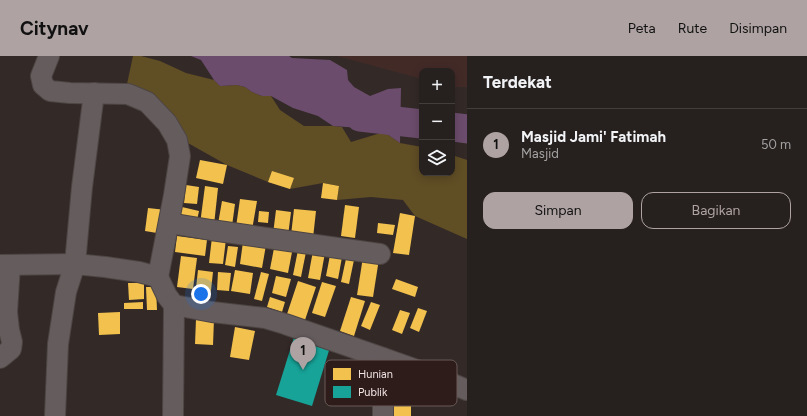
<!DOCTYPE html>
<html lang="id">
<meta charset="utf-8">
<style>
body{margin:0;font-family:Figtree,sans-serif;background:#2e2827;color:#f1f3f6}
.controls{position:absolute;right:12px;top:12px;display:grid;overflow:hidden;border-radius:8px;box-shadow:0 2px 10px #0003}
.controls button{width:36px;height:36px;display:grid;place-items:center;padding:0;border:0;border-bottom:1px solid #423e3c;background:#26201e;color:#f1f3f6;font:20px sans-serif}
.you{position:absolute;left:201px;top:238px;width:14px;height:14px;margin:-10px;border:3px solid #fff;border-radius:50%;background:#1a73e8;box-shadow:0 0 0 6px #1a73e833}
.badge{display:grid;place-items:center;width:26px;height:26px;border-radius:50%;background:#aea3a2;color:#111;font-size:13px;font-weight:700}
.pin{position:absolute;translate:-50% -33px;filter:drop-shadow(0 1px 2px #0008)}
.pin::after{content:'';position:absolute;top:21px;width:14px;height:12px;background:inherit;clip-path:polygon(0 0,100% 0,50% 100%)}
.list{margin:0;padding:0;list-style:none}
h2{display:flex;justify-content:space-between;align-items:center;height:52px;margin:0;padding:0 16px;font-size:17px}
h2 small{font-size:13px;font-weight:400;color:#a4a3a4}
.list li{display:grid;grid-template-columns:26px 1fr auto;gap:12px;align-items:center;box-sizing:border-box;height:72px;padding:0 16px;border-top:1px solid #423e3c}
.list b{display:block;font-size:15px;white-space:nowrap}
.list p{margin:0;font-size:13px;white-space:nowrap;color:#a4a3a4}
.list em{font-size:13px;font-style:normal;color:#a4a3a4}
.actions{display:flex;gap:8px;padding:12px 16px}
.actions a{flex:1;padding:9px 0;border:1px solid #aea3a2;border-radius:12px;text-align:center;font-size:14px;color:#aea3a2}
.actions .main{background:#aea3a2;color:#111}
.icon{flex:none;width:22px;height:22px;fill:none;stroke:currentColor;stroke-width:2;stroke-linecap:round;stroke-linejoin:round}
.map{position:relative;flex:none;width:467px;height:360px;overflow:hidden}
header{display:flex;align-items:center;gap:24px;box-sizing:border-box;height:56px;padding:0 20px;background:#aea3a2;color:#111}
header strong{font-size:19px}
nav{display:flex;gap:22px;margin-inline-start:auto;font-size:14px}
main{display:flex}
aside{flex:1;background:#26201e}
.map>svg:first-child{display:block}
.built{fill:#422a27}
.forest{fill:#604e25}
.water{fill:#6c4c6c}
.homes{fill:#f2c14e}
.public{fill:#17a398}
.lines{fill:none;stroke-linecap:round;stroke-linejoin:round}
.river{stroke:#6c4c6c;stroke-width:29}
.street-casing{stroke:#4d4543;stroke-width:22}
.street{stroke:#655c5e;stroke-width:20}
.key{fill:#2e1c1a;stroke:#685856;stroke-width:1}
.key-label{font-size:11px;fill:#f1e4e3}
</style>
<header>
<strong>Citynav</strong>
<nav><a>Peta</a><a>Rute</a><a>Disimpan</a></nav>
</header>
<main>
<div class="map">
<svg width="467" height="360" viewBox="0 0 467 360">
<rect width="100%" height="100%" fill="#332a28"/>
<polygon class="built" points="337,0 467,0 467,31 452,31 452,15 422,15 422,23"/>
<polygon class="forest" points="133,0 141,0 160,5 186,17 214,24 220,30 237,29 245,31 252,36 262,40 271,40 280,54 304,70 333,70 342,71 351,86 384,76 400,87 422,91 422,117 452,117 452,99 467,104 467,183 415,160 403,144 371,141 337,144 339,130 323,127 290,133 268,126 227,109 163,73 127,28"/>
<polygon class="water" points="191,0 289,0 292,2 330,4 347,14 348,24 354,31 370,40 388,33 401,32 400,87 384,76 375,75 367,76 360,72 333,70 318,60 293,52 271,40 262,40 252,36 245,31 237,29 220,30 214,24 201,4"/>
<g class="homes">
<polygon points="200,104 227,109 223,128 196,122"/>
<polygon points="272,115 294,122 290,133 268,126"/>
<polygon points="323,127 339,130 337,144 321,142"/>
<polygon points="186,129 199,131 197,148 184,147"/>
<polygon points="205,130 218,132 214,169 200,168"/>
<polygon points="240,143 257,145 252,174 236,171"/>
<polygon points="222,145 235,148 232,170 218,168"/>
<polygon points="345,149 359,151 355,182 341,180"/>
<polygon points="182,151 199,155 196,169 179,165"/>
<polygon points="148,152 166,154 163,178 145,175"/>
<polygon points="294,153 316,155 313,182 291,179"/>
<polygon points="276,154 291,156 288,180 273,178"/>
<polygon points="259,155 269,156 268,167 258,166"/>
<polygon points="400,157 415,160 409,199 393,197"/>
<polygon points="378,167 395,169 393,179 377,177"/>
<polygon points="177,180 207,184 205,200 175,196"/>
<polygon points="212,181 226,183 223,208 209,207"/>
<polygon points="243,186 266,189 262,212 240,208"/>
<polygon points="275,187 293,191 288,217 270,213"/>
<polygon points="228,190 238,191 235,211 225,209"/>
<polygon points="298,194 306,196 301,221 293,219"/>
<polygon points="331,194 343,196 338,223 326,220"/>
<polygon points="313,195 325,197 320,224 308,222"/>
<polygon points="347,198 355,199 349,228 341,226"/>
<polygon points="181,200 197,202 193,233 177,231"/>
<polygon points="363,201 379,203 373,241 357,239"/>
<polygon points="198,214 213,216 210,243 195,241"/>
<polygon points="235,214 253,217 250,238 231,235"/>
<polygon points="218,216 231,217 229,235 217,234"/>
<polygon points="261,216 269,218 262,245 254,243"/>
<polygon points="276,220 291,223 286,241 272,237"/>
<polygon points="396,223 418,231 415,241 392,233"/>
<polygon points="298,225 316,231 305,264 287,258"/>
<polygon points="322,226 336,230 325,261 312,257"/>
<polygon points="128,227 144,227 144,243 129,244"/>
<polygon points="146,231 156,231 157,254 147,254"/>
<polygon points="270,241 285,246 282,256 267,251"/>
<polygon points="351,241 365,245 354,280 340,275"/>
<polygon points="143,246 143,253 124,253 124,247"/>
<polygon points="371,246 380,249 370,274 361,270"/>
<polygon points="418,252 427,255 419,276 410,272"/>
<polygon points="400,254 410,257 402,278 392,274"/>
<polygon points="120,256 120,278 99,279 98,257"/>
<polygon points="196,263 214,263 213,289 195,288"/>
<polygon points="235,271 255,275 249,304 230,301"/>
<polygon points="392,325 411,325 411,360 391,360"/>
</g>
<polygon class="public" points="295,278 331,288 312,350 276,339"/>
<g class="lines">
<g class="river">
<polyline points="360,61 422,68"/>
<polyline points="452,71 467,73"/>
</g>
<g class="street-casing">
<g id="street">
<polyline points="49,0 41,20 43,29 50,35 70,37 128,38 147,46 167,67 177,84 180,100 174,139 158,221"/>
<polyline points="169,167 211,174 380,198"/>
<polyline points="0,209 75,208 105,211 139,216 158,221 167,240 174,249 212,256 265,262 285,268 383,302 434,320 467,334"/>
<polyline points="0,302 11,293 12,286 9,274 7,256 10,209"/>
<polyline points="383,302 383,360"/>
<polyline points="55,360 58,288 66,236 75,208 82,131 94,37"/>
<polyline points="173,360 174,249"/>
</g>
</g>
<use href="#street" class="street"/>
</g>
<rect x="325" y="304" width="132" height="46" rx="6" class="key"/>
<rect x="333" y="312" width="18" height="12" fill="#f2c14e"/>
<rect x="333" y="330" width="18" height="12" fill="#17a398"/>
<g class="key-label">
<text x="358" y="322">Hunian</text>
<text x="358" y="340">Publik</text>
</g>
</svg>
<div class="controls">
<button>+</button>
<button>−</button>
<button><svg class="icon" aria-label="layers" viewBox="0 0 24 24"><path d="M12 4l9 5-9 5-9-5zM3 14l9 5 9-5"/></svg></button>
</div>
<div class="you"></div>
<div class="pin badge" style="left:303px;top:314px">1</div>
</div>
<aside>
<h2>Terdekat<small></small></h2>
<ul class="list">
<li><span class="badge">1</span><div><b>Masjid Jami' Fatimah</b><p>Masjid</p></div><em>50 m</em></li>
</ul>
<div class="actions"><a class="main">Simpan</a><a>Bagikan</a></div>
</aside>
</main>
